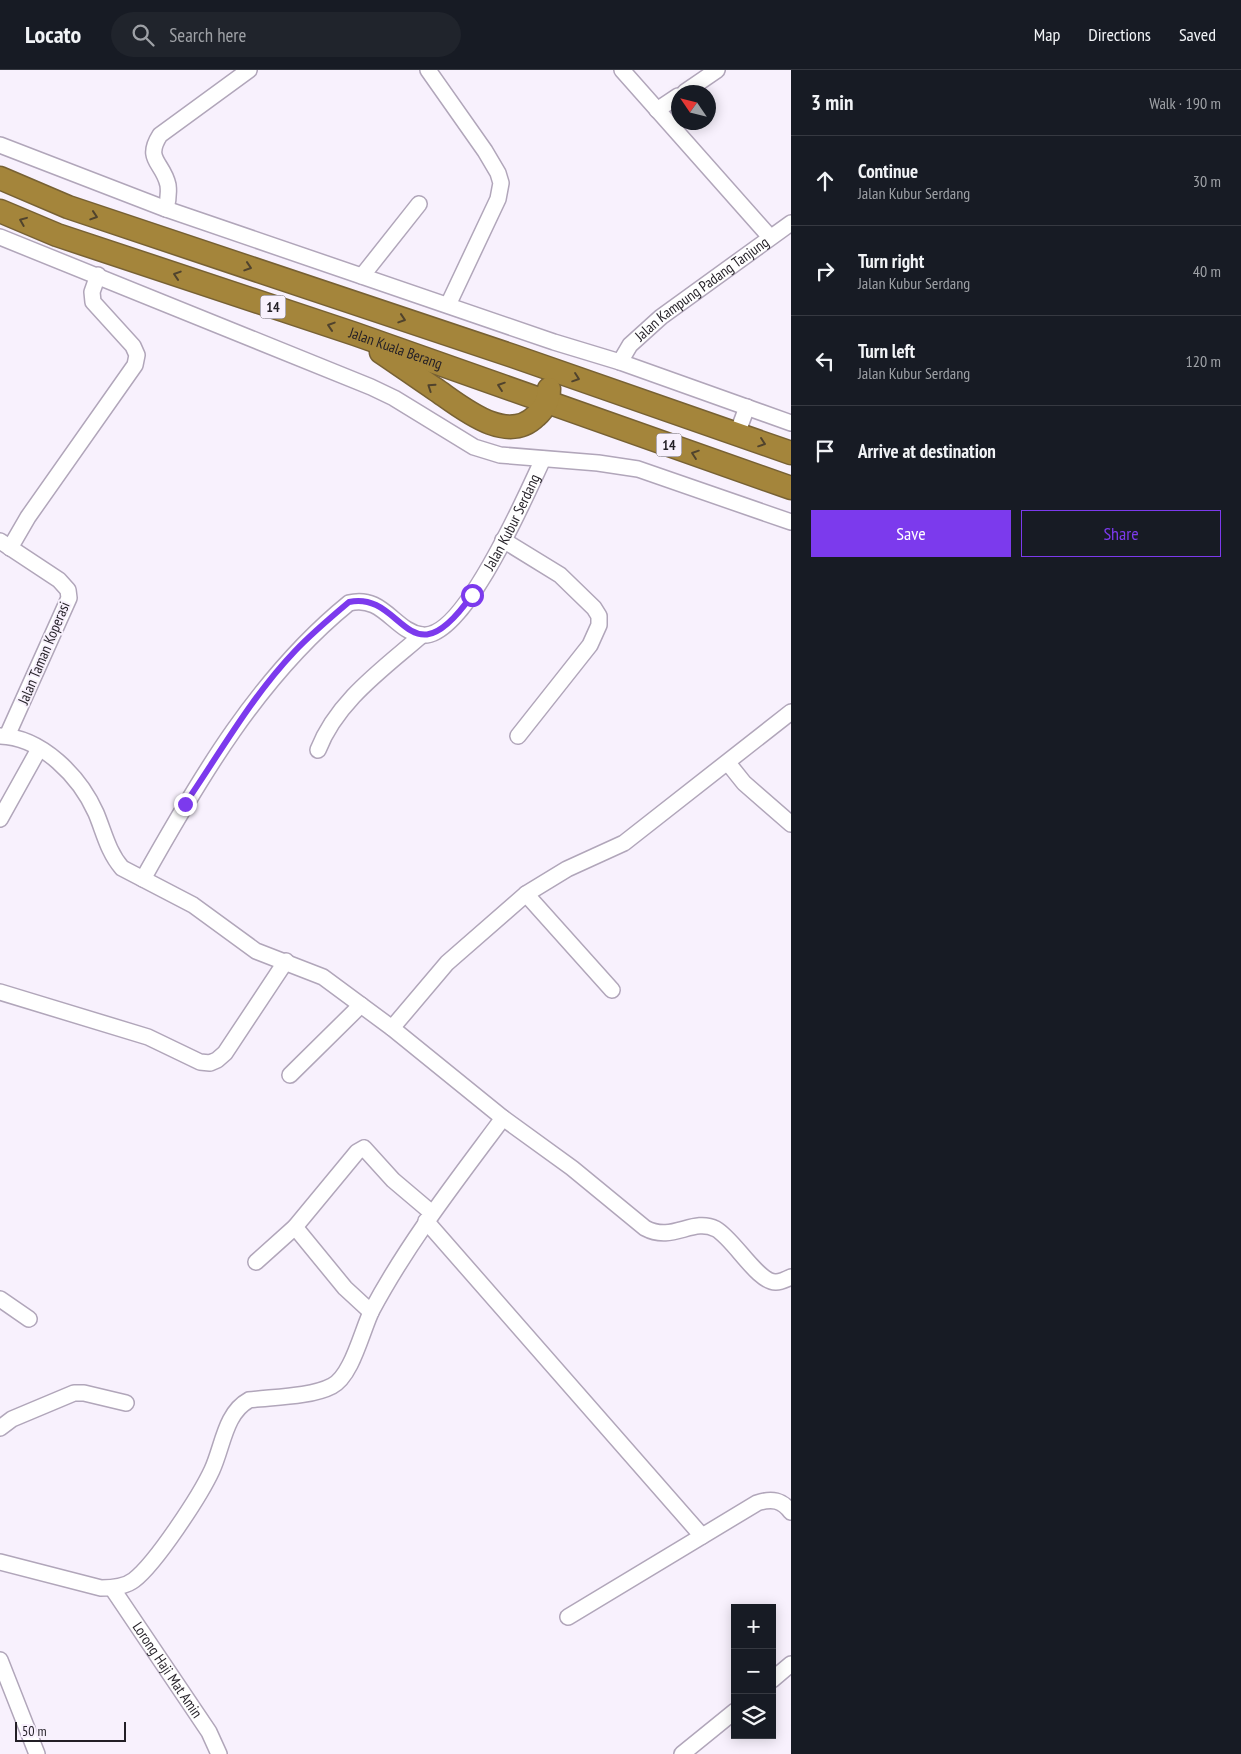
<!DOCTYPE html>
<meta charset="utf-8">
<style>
body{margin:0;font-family:"PT Sans Narrow",sans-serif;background:#20242c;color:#f1f3f6}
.controls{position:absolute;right:15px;bottom:15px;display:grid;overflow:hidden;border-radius:0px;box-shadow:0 2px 12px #0003}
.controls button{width:45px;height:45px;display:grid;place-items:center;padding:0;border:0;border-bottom:1px solid #363941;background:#171b24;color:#f1f3f6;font:25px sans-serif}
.compass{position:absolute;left:671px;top:15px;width:45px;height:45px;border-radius:50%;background:#171b24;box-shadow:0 2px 12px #0003;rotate:305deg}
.scale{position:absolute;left:15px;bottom:12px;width:111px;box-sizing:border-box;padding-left:5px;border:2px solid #231f26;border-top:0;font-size:14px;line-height:18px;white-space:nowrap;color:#231f26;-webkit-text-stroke:4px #f8f1fd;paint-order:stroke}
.stop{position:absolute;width:15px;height:15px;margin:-11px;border:4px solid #7c3aed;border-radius:50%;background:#fff}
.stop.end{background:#7c3aed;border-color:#fff;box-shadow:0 1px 5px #0008}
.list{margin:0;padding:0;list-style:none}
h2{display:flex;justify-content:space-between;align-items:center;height:65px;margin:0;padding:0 20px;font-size:21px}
h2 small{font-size:16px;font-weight:400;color:#9ea1a6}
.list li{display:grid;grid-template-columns:32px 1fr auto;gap:15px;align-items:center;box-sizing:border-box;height:90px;padding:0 20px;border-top:1px solid #363941}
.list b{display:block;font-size:19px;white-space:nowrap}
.list p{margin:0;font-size:16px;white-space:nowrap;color:#9ea1a6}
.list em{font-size:16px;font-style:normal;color:#9ea1a6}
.actions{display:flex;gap:10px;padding:15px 20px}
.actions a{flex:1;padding:11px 0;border:1px solid #7c3aed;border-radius:0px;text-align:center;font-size:18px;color:#7c3aed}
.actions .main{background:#7c3aed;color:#fff}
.icon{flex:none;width:28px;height:28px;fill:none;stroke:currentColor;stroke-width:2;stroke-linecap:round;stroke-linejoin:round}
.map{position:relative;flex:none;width:791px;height:1684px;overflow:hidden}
header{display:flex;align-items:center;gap:30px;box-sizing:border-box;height:70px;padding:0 25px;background:#171b24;border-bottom:1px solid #363941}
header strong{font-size:24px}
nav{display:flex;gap:28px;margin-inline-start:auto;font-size:18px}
.search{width:350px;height:45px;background:#20242c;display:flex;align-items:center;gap:12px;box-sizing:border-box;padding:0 18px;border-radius:28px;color:#9ea1a6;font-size:19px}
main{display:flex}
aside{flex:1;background:#171b24}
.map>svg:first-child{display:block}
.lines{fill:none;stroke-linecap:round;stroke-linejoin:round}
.minor-casing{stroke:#b1a6ba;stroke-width:18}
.highway-casing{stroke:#776134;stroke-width:25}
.minor{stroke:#fff;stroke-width:15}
.highway{stroke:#a4853b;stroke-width:22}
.oneway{stroke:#50432d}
.route{stroke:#7c3aed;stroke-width:6}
.labels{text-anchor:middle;stroke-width:4;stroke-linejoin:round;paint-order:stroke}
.shield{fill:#f8f1fd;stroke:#635e66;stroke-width:1}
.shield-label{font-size:14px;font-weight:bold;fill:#231f26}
.street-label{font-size:15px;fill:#231f26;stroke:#f8f1fd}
</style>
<header>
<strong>Locato</strong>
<div class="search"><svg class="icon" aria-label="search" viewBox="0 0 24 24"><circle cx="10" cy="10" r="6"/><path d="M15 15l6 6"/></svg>Search here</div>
<nav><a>Map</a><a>Directions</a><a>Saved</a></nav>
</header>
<main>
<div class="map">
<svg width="791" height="1684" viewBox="0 0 791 1684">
<rect width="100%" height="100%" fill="#f8f1fd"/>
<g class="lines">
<g class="minor-casing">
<g id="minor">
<polyline points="428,0 485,81 498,103 501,113 498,129 448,235"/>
<polyline points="622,0 770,167"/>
<polyline points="685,22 717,0"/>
<polyline points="657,40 678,26"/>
<polyline points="0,75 166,139 554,272 620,292 791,353"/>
<path d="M166 139C168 131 169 123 168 115 163 92 144 90 160 65L249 0"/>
<polyline points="0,167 371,317 394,328 474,377 500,385 598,393 638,399 791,452"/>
<polyline points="362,206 419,134"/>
<path id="s1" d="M620 292 630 275 661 247 791 153"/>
<polyline points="737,364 747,337"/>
<polyline points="503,470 560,505 594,538 599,546 599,555 590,575 518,666"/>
<polyline points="0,471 59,510 68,520 69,528 7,666"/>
<polyline points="10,478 28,447 135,295 137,285 133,276 93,232 92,222 98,205"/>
<path d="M0 666C42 667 80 707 96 743 104 762 108 782 122 798L193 835 256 881 323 907 392 958 503 1048 572 1098 645 1158C673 1173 692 1147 716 1159 734 1169 758 1213 776 1212 781 1212 787 1209 791 1207"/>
<path d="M318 680C337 631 383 599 422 565"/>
<polyline points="728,693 744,713 791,754"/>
<polyline points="0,749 39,679"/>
<path id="s2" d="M143 809C199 709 259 606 349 533 383 524 395 562 422 565 464 570 527 423 543 389"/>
<polyline points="526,824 612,920"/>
<polyline points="0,922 148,967 200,992 210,993 217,990 225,983 286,891"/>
<polyline points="392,958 447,893 526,824 567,799 624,773 791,642"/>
<polyline points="290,1005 361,935"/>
<polyline points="426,1151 702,1466"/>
<polyline points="295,1157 345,1218 371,1242"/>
<polyline points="256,1192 295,1157 357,1082 364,1078 393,1110 432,1143"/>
<polyline points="0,1229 29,1249"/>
<polyline points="0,1358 12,1349 74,1323 84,1323 126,1333"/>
<path d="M0 1492 101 1518C113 1518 125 1517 134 1510 156 1493 200 1426 212 1400 223 1376 225 1343 249 1330 273 1327 311 1327 332 1316 352 1306 362 1260 372 1240 409 1171 457 1110 503 1048"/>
<path id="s3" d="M112 1518 209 1662 219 1684"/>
<path d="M568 1547 757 1433C772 1428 782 1430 791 1442"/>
<polyline points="0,1590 37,1684"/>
<polyline points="772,1610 791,1594"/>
<polyline points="682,1684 735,1641"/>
</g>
</g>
<g class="highway-casing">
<g id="highway">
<polyline points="0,108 68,137 513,286 791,383"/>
<path id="s4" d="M0 141 57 165 355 264 791 418"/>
<path d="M381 282C399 294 417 307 435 319 460 336 506 376 536 346 544 339 549 330 549 319"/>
</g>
</g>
<use href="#minor" class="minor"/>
<use href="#highway" class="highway"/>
</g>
<defs><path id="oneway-chevron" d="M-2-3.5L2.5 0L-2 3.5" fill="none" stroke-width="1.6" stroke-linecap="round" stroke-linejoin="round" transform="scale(1.25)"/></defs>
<g class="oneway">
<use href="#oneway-chevron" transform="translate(94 146) rotate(18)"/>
<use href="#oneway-chevron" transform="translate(23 151) rotate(-158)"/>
<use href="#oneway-chevron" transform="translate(248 197) rotate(18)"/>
<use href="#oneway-chevron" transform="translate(177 205) rotate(-162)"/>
<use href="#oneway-chevron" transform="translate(402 249) rotate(18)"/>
<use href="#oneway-chevron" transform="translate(331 256) rotate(-162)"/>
<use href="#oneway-chevron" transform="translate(576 308) rotate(19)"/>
<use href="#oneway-chevron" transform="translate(501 316) rotate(-161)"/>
<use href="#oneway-chevron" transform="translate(431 317) rotate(-146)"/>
<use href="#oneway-chevron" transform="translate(762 373) rotate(19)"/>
<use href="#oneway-chevron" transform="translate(695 384) rotate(-161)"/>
</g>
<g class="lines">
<path class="route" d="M185 734C220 683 252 626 295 581 311 564 330 548 349 532 404 520 408 616 472 525"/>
</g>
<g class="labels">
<g class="shield">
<rect x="260.5" y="225.5" width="25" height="23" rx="4"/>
<rect x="656.5" y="363.5" width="25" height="23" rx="4"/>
</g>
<g class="shield-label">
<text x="273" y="242">14</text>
<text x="669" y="380">14</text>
</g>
<g class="street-label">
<text dy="5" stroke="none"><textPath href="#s1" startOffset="111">Jalan Kampung Padang Tanjung</textPath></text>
<text dy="5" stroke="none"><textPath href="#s4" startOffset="419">Jalan Kuala Berang</textPath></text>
<text dy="5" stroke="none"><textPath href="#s2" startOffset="579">Jalan Kubur Serdang</textPath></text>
<text transform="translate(44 583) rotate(-67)" y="5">Jalan Taman Koperasi</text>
<text dy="5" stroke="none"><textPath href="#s3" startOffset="99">Lorong Haji Mat Amin</textPath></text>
</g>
</g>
</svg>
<div class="controls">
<button>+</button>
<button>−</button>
<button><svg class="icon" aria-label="layers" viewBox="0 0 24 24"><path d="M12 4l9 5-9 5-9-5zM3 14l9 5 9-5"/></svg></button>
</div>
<svg class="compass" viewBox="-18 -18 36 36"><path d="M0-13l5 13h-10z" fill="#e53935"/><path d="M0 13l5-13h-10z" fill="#9ea1a6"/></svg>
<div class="scale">50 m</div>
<div class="stop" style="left:472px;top:525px"></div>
<div class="stop end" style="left:185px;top:734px"></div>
</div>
<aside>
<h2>3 min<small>Walk · 190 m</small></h2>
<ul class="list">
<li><svg class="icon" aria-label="ahead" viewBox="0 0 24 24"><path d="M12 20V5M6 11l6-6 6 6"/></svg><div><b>Continue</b><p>Jalan Kubur Serdang</p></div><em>30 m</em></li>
<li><svg class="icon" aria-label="right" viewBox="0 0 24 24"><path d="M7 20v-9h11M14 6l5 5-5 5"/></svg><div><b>Turn right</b><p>Jalan Kubur Serdang</p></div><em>40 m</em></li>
<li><svg class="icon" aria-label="left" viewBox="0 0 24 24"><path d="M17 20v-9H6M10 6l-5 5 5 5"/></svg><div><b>Turn left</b><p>Jalan Kubur Serdang</p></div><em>120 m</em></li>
<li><svg class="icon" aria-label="arrive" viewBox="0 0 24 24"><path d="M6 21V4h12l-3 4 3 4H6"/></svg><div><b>Arrive at destination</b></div></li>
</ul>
<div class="actions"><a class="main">Save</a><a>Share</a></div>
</aside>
</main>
